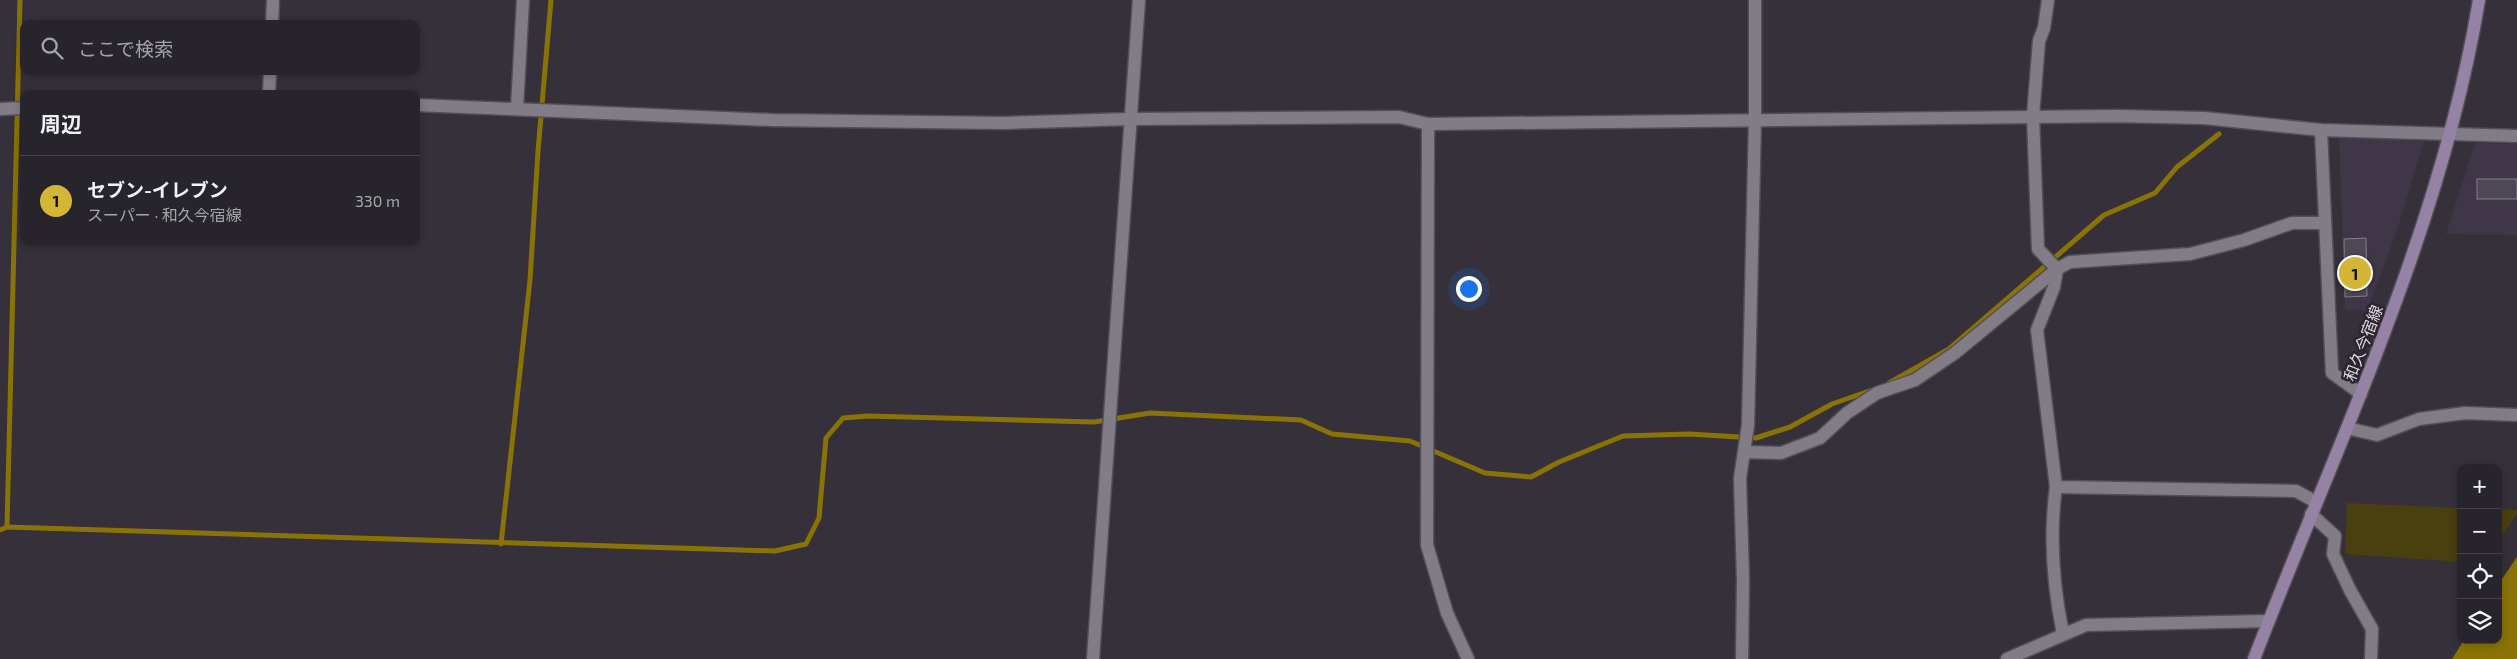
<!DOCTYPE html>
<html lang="ja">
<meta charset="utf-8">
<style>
body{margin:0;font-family:"Exo 2","Noto Sans JP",sans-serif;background:#343038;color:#f1f3f6}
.controls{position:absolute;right:15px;bottom:15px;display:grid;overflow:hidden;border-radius:10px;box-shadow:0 2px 8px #0003}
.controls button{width:45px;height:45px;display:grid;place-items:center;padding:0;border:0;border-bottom:1px solid #444148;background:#28242c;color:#f1f3f6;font:25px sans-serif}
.you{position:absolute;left:1468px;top:288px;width:18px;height:18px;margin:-12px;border:4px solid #fff;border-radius:50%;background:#1a73e8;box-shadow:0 0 0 8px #1a73e833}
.badge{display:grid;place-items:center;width:32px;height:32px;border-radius:50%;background:#d3b635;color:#111;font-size:16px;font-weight:700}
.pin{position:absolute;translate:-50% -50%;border:2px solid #fff;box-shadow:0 1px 5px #0006}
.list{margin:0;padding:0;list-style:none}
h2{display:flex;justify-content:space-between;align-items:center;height:65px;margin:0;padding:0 20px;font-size:21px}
h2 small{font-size:16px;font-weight:400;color:#a5a4a9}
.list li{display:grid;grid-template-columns:32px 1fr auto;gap:15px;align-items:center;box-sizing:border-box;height:90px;padding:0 20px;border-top:1px solid #444148}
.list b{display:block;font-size:19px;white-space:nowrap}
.list p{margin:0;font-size:16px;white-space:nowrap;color:#a5a4a9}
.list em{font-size:16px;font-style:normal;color:#a5a4a9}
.icon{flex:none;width:28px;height:28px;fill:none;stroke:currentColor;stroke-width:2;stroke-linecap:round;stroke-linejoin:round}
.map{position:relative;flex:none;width:2517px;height:659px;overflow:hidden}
.search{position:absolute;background:#28242c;box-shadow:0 2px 8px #0003;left:20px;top:20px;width:400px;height:55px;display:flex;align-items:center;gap:12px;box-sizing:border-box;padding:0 18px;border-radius:10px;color:#a5a4a9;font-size:19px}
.panel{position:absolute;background:#28242c;box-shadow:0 2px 8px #0003;left:20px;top:90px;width:400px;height:155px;border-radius:10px}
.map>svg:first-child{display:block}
.built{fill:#3f3747}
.green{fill:#4a3f0f}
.water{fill:#897306}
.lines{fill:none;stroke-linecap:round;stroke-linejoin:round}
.stream{stroke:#897306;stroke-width:5}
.building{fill:#4d4853;stroke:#857f8a}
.minor-casing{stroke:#534f57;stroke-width:15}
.tertiary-casing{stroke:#534f57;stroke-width:15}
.secondary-casing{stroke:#534f57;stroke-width:15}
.minor{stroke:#827c87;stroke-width:12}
.tertiary{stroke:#827c87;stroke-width:12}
.secondary{stroke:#9682a5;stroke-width:12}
.labels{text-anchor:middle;stroke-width:5;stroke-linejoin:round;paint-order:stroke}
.street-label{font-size:16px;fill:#dfdce3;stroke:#2b2630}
</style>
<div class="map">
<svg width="2517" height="659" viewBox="0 0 2517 659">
<rect width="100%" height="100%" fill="#35303a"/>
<g class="built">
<polygon points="2339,136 2424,141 2397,230 2367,311 2345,309"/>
<polygon points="2475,143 2517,144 2517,235 2446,234"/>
</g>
<g class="green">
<polygon points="2347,503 2461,508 2461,562 2345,554"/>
<polygon points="2498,509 2517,510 2517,515 2498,541"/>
</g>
<polygon class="water" points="2517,557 2517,659 2452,659 2464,640 2498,640 2498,585"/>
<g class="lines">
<g class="stream">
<polyline points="1889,383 1949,349 2104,215 2155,193 2177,167 2219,134"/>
<polyline points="7,527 20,0"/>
<polyline points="0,530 7,527 775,551 806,544 819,518 826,438 843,418 868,416 1094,422 1150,413 1301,420 1332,434 1410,441 1485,473 1531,477 1559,462 1623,436 1689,434 1756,438 1790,427 1832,404 1875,389"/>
<polyline points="501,544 530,280 538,151 551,0"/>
</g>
</g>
<g class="building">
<rect x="2477" y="179" width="40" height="20"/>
<polygon points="2366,238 2367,296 2345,297 2344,239"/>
</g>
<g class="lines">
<g class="minor-casing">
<g id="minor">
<polyline points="2048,0 2044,28 2039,41 2033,116 2038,249 2057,269 2054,287 2037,330 2056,487 2296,491 2316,502"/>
<polyline points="272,24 273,0"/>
<polyline points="269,94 270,71"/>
<polyline points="517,108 523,0"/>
<polyline points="1428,124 1427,545 1447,613 1468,659"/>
<polyline points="2321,130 2332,373 2361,394"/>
<polyline points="2347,428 2377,435 2419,419 2465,413 2517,415"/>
<polyline points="1745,452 1781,453 1820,438 1847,413 1877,393 1915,380 1955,353 2057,269 2070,262 2190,254 2244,240 2292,223 2324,223"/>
<path d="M2056 487C2049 537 2053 585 2063 634"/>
<polyline points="2311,514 2335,536 2333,554 2350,590 2372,629 2371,659"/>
<polyline points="1093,659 1139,0"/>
<polyline points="1742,659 1743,580 1740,478 1748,425 1755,120"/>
<polyline points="2007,659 2086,625 2268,621"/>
</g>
</g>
<g class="tertiary-casing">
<g id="tertiary">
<polyline points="416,105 772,120 1003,123 1130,119 1399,117 1428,124 2116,116 2204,118 2321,130 2517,136"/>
<polyline points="0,109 24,108"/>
<polyline points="1755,120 1755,0"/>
</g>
</g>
<g class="secondary-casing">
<path id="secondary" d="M2254 659C2337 443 2441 231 2479 0"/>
</g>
<use href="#minor" class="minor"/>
<use href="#tertiary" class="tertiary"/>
<use href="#secondary" class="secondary"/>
</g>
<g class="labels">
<g class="street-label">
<text transform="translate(2363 343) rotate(-69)" y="6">和久今宿線</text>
</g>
</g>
</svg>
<div class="controls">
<button>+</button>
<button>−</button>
<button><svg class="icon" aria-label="locate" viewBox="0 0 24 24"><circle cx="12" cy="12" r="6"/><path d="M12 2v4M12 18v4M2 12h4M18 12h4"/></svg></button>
<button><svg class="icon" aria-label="layers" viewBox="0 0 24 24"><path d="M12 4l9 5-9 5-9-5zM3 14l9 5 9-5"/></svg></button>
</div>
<div class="you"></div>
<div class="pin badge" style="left:2355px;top:273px">1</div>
<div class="search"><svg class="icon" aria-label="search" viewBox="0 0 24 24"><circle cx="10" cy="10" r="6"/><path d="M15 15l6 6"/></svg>ここで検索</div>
<section class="panel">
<h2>周辺<small></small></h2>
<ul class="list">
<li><span class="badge">1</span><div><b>セブン-イレブン</b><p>スーパー · 和久今宿線</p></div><em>330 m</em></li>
</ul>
</section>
</div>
